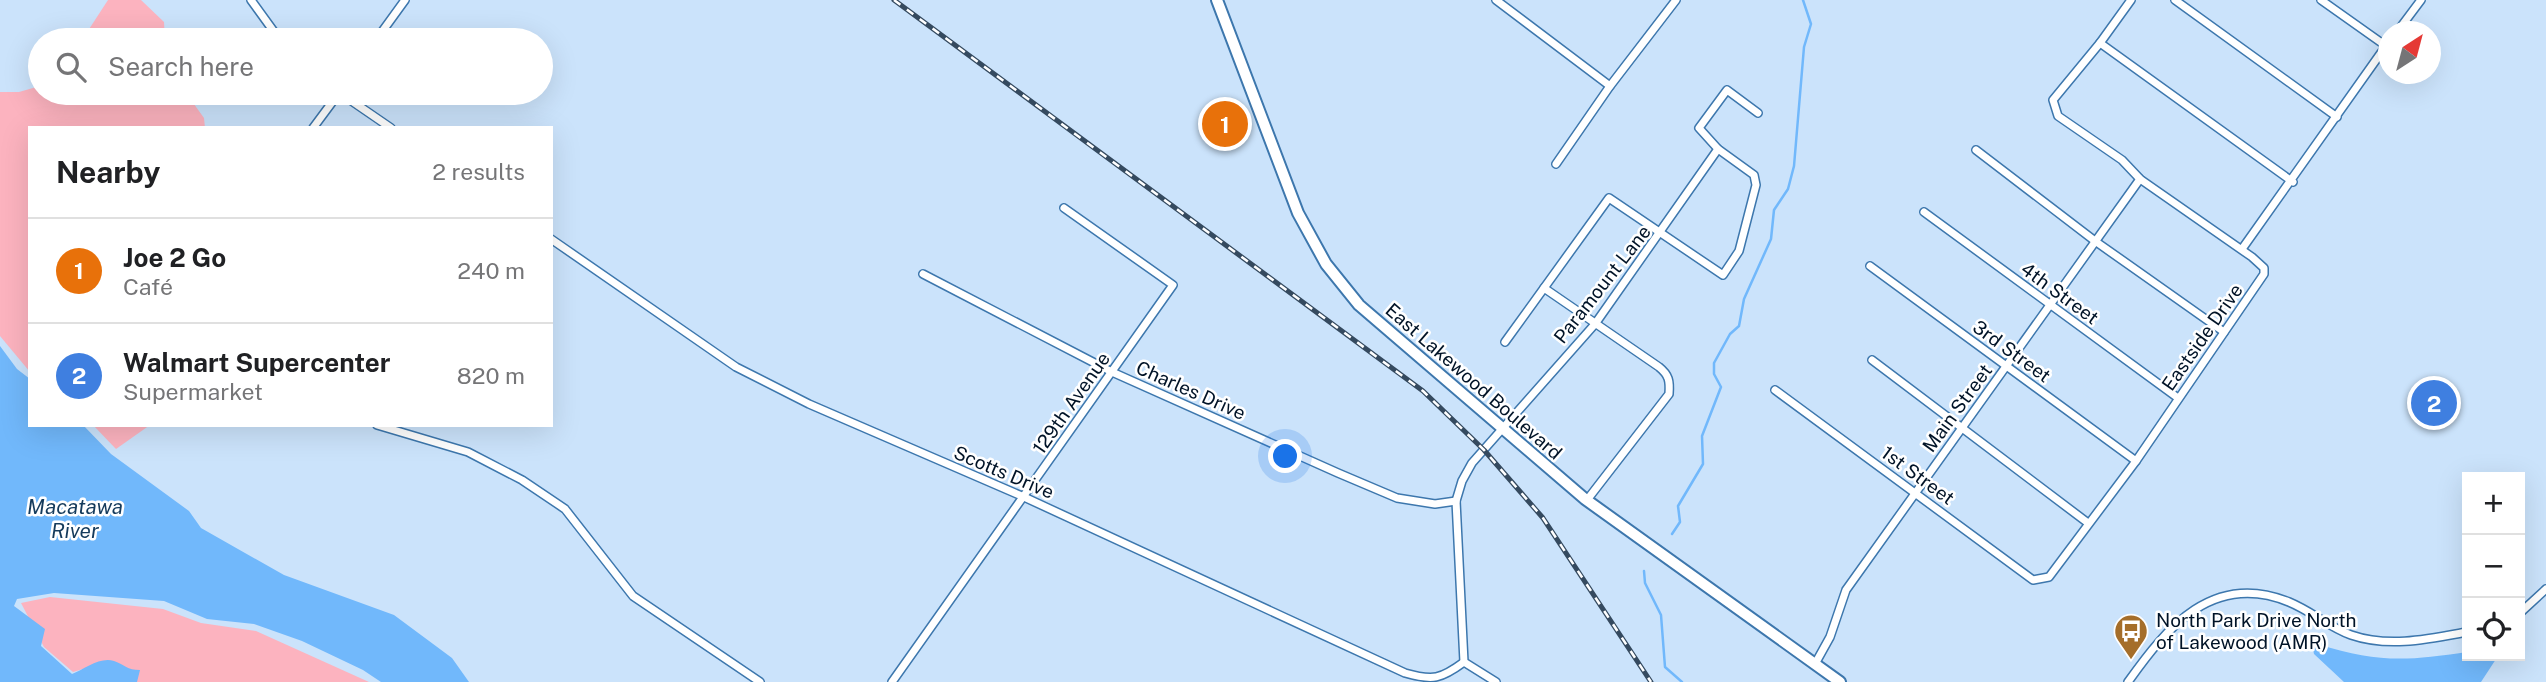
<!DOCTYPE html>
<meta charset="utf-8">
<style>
body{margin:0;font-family:"Public Sans",sans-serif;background:#f6f6f6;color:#202124}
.controls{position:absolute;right:21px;bottom:21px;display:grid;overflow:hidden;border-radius:0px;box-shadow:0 7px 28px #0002}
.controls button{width:63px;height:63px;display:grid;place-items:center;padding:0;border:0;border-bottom:2px solid #e0e0e0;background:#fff;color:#202124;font:35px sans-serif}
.compass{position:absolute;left:2378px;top:21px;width:63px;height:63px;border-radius:50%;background:#fff;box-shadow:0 7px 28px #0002;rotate:36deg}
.you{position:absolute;left:1286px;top:457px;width:24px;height:24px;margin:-18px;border:5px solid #fff;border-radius:50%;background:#1a73e8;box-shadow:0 0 0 10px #1a73e833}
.badge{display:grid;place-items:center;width:46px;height:46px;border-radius:50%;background:#a56e2a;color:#fff;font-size:23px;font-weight:700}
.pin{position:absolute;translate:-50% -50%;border:4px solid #fff;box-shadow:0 2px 7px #0006}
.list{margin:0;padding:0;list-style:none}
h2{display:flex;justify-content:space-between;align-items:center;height:91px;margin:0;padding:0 28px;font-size:30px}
h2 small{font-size:23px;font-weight:400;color:#757577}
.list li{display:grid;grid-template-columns:46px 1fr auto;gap:21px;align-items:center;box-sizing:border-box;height:105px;padding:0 28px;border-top:2px solid #e0e0e0}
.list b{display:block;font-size:26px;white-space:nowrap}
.list p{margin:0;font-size:23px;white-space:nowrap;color:#757577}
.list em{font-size:23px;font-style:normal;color:#757577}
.icon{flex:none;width:38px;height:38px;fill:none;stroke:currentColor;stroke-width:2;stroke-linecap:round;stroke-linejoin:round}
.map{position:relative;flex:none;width:2546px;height:682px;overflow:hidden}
.search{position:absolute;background:#fff;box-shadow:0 7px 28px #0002;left:28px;top:28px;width:525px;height:77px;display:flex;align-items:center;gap:18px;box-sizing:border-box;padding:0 24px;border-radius:38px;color:#757577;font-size:26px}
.panel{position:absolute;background:#fff;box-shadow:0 7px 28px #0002;left:28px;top:126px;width:525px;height:301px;border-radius:0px}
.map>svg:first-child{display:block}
.green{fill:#fcb3bf}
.water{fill:#71b8fb}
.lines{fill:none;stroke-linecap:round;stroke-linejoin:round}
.stream{stroke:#71b8fb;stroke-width:2.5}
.street-casing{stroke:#3d77ad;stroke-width:10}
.secondary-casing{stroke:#3d77ad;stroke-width:14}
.street{stroke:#fff;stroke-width:7}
.secondary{stroke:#fff;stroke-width:10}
.rail-casing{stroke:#354a5f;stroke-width:5}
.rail{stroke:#fff;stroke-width:2.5;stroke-dasharray:8;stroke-linecap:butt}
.labels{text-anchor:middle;stroke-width:5;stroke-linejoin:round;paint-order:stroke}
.street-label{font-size:19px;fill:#001327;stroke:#fff}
.poi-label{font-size:19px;fill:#001327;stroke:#fff;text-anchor:start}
.water-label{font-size:21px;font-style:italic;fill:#153b5c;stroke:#fff}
</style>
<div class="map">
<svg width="2546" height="682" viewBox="0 0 2546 682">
<rect width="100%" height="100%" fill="#cbe3fb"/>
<g class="green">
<polygon points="108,0 141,0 164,22 165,40 82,40"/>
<polygon points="40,86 40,93 186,93 204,118 205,128 30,128 30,372 0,336 0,92 19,92"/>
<polygon points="93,425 150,425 116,449"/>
<polygon points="50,597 163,609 201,623 256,631 369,682 123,682 103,663 73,672 44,647 21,603"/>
</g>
<g class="water">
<path d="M0 346 17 369 30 379V425H83L111 454 189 511 201 528 284 575 394 615 452 658 469 682H381L363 670 302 641 254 624 207 619 164 601 54 593 17 599 14 606 45 629 41 646 72 674C84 669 101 656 114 661 125 665 127 670 140 670L137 682H0Z"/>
<path d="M2318 644C2377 663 2407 661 2467 652V656H2498L2481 682H2344L2314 654 2313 649Z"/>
</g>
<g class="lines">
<g class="stream">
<polyline points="1672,534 1680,522 1678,506 1703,464 1702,436 1721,387 1714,374 1714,363 1730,334 1739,326 1744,299 1771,239 1774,210 1788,189 1794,166 1804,47 1811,24 1803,0"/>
<polyline points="1644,571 1645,583 1661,615 1665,667 1682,682"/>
</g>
<g class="street-casing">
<g id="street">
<polyline points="251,0 280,40"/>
<polyline points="1496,0 1610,86"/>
<polyline points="2175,0 2337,117"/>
<polyline points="2321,0 2386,46"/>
<polyline points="2397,32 2421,0"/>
<polyline points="376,40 405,0"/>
<polyline points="2100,43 2293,182"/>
<polyline points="340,93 391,128"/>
<polyline points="313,128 339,93"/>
<polyline points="1976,150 2095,241 2224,332"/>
<polyline points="1556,164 1610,86 1676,0"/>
<polyline points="1924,212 2178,398"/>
<path d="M551 239 736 367 809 404 1024 497 1405 673C1433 681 1441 679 1464 662"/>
<polyline points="2242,249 2388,43"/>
<polyline points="1870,266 2136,461"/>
<polyline points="923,274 1112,372 1338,473 1397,498 1435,504 1456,501"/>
<path d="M1544 288 1659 367C1669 375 1670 381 1669 394L1587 500"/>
<polyline points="1505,342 1609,198 1723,275 1739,251 1756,185 1754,175 1718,149 1699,128 1727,90 1758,113"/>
<polyline points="1872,360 2088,523"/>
<polyline points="1775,390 2033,580 2049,577 2136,461 2264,274 2264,268 2252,257 2140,179 2122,160 2058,116 2053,100 2100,43 2131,0"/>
<polyline points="377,425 468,452 522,480 565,509 633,596 760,682"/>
<polyline points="2520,613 2546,589"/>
<polyline points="1815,664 1830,637 1846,590 2140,179"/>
<polyline points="892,682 1173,285 1064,208"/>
<polyline points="1496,682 1464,662 1456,501 1462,481 1472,463 1595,324 1718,149"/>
<path d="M2128 682C2167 627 2213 571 2289 602 2311 611 2329 627 2351 635 2389 648 2429 639 2467 632"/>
</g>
</g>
<g class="secondary-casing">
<polyline id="secondary" points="1217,0 1298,213 1326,264 1359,305 1585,499 1840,682"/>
</g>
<use href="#street" class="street"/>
<use href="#secondary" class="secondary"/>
<g class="rail-casing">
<polyline id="rail" points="894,0 1423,391 1484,450 1543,518 1651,682"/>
</g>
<use href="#rail" class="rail"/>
</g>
<defs>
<g id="bus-pin" transform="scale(1.75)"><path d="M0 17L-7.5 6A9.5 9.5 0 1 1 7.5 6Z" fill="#a56e2a" stroke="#fff"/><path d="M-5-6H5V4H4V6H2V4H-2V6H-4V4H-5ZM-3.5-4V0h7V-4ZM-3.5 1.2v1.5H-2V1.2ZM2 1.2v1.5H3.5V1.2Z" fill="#fff"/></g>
</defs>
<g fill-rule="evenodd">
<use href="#bus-pin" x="2131" y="631"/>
</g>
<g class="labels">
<g class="street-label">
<text transform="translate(1602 284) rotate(-52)" y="7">Paramount Lane</text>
<text transform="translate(2060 293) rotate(36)" y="7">4th Street</text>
<text transform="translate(2202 337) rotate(-55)" y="7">Eastside Drive</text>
<text transform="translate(2012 351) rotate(36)" y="7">3rd Street</text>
<text transform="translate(1474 381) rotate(41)" y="7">East Lakewood Boulevard</text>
<text transform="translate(1191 390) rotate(24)" y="7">Charles Drive</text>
<text transform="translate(1071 403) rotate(-55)" y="7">129th Avenue</text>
<text transform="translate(1957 408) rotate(-54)" y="7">Main Street</text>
<text transform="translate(1004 472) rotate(23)" y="7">Scotts Drive</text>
<text transform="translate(1918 475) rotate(36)" y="7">1st Street</text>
</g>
<g class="poi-label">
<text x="2156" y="627">North Park Drive North<tspan x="2156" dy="22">of Lakewood (AMR)</tspan></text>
</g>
<g class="water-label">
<text x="75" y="514">Macatawa<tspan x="75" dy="24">River</tspan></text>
</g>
</g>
</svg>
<div class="controls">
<button>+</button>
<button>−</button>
<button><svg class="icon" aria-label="locate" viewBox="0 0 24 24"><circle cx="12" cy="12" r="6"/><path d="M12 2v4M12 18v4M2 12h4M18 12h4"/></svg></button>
</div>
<svg class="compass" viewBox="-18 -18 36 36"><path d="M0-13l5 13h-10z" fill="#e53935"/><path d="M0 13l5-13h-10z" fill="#757577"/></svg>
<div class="you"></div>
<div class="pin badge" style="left:1225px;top:124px;background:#e8710a">1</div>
<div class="pin badge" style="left:2434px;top:403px;background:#3f7fe0">2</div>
<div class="search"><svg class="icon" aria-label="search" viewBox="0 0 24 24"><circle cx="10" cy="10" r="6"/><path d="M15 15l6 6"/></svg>Search here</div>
<section class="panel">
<h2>Nearby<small>2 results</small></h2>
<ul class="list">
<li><span class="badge" style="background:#e8710a">1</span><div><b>Joe 2 Go</b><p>Café</p></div><em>240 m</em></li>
<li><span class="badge" style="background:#3f7fe0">2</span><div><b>Walmart Supercenter</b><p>Supermarket</p></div><em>820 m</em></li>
</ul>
</section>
</div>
